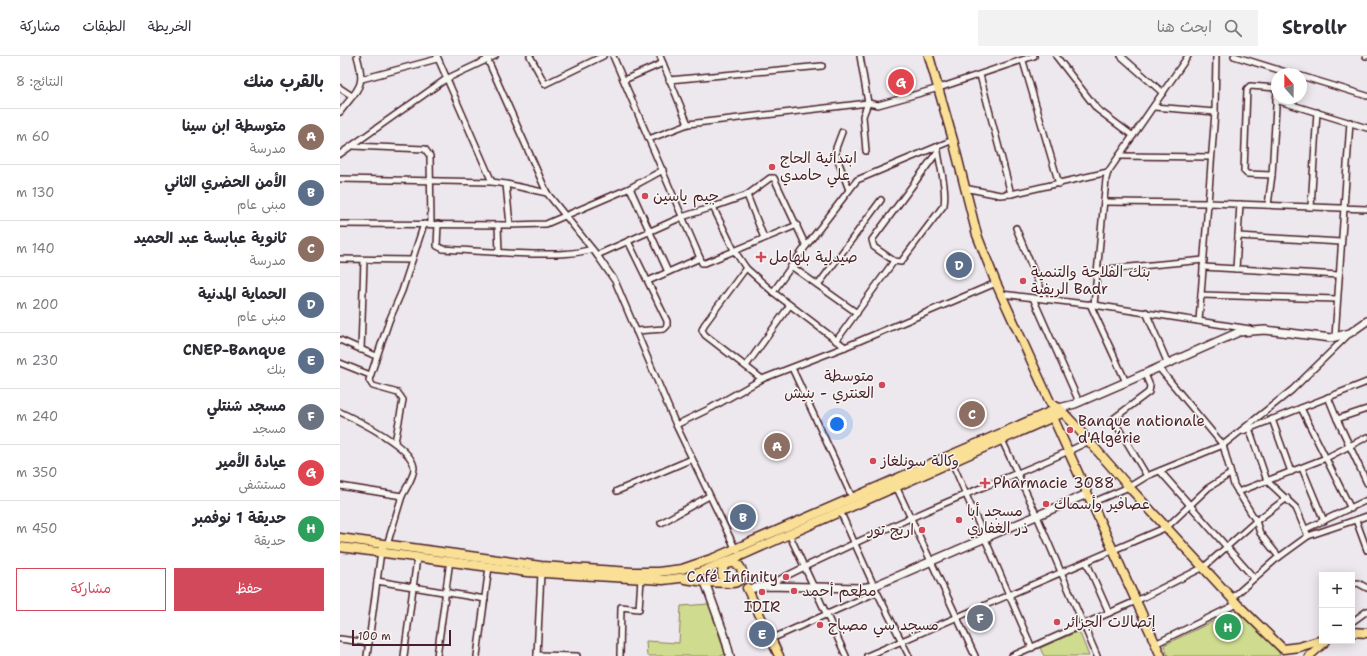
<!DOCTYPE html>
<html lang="ar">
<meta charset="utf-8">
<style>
body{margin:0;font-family:"Shantell Sans","Playpen Sans Arabic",sans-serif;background:#f2f2f3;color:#2b2b33;direction:rtl}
.controls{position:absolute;right:12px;bottom:12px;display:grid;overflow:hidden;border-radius:0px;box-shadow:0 2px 10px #0003}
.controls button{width:36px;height:36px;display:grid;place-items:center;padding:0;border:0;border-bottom:1px solid #e1e1e2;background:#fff;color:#2b2b33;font:20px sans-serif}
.compass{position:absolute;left:931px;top:12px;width:36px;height:36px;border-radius:50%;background:#fff;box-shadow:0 2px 10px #0003;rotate:339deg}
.scale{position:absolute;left:12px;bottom:10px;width:99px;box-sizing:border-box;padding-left:4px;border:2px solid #4a1f2b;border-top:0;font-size:11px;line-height:14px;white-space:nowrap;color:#4a1f2b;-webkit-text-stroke:3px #f6f6f2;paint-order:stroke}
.you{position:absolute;left:497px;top:368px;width:14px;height:14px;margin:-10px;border:3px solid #fff;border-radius:50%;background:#1a73e8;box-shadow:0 0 0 6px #1a73e833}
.badge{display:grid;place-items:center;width:26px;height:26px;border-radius:50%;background:#d1495b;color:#fff;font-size:13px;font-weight:700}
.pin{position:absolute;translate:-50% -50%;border:2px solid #fff;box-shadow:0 1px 4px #0006}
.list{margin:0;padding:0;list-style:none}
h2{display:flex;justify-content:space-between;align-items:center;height:52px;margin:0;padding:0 16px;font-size:17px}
h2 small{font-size:13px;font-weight:400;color:#7c7c81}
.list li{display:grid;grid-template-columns:26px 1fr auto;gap:12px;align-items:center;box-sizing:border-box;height:56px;padding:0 16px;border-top:1px solid #e1e1e2}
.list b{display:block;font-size:15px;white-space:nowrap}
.list p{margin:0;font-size:13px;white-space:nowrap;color:#7c7c81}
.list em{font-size:13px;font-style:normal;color:#7c7c81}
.actions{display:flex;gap:8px;padding:12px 16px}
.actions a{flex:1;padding:9px 0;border:1px solid #d1495b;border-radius:0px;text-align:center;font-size:14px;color:#d1495b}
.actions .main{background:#d1495b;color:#fff}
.icon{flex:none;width:22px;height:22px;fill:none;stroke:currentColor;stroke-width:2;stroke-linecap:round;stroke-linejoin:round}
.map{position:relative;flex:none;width:1027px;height:600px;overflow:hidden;direction:ltr}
header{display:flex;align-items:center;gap:24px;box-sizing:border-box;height:56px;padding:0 20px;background:#fff;border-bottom:1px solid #e1e1e2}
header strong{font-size:19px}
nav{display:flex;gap:22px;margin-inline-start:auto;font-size:14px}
.search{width:280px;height:36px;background:#f2f2f3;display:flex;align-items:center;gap:10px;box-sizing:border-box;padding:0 14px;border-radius:0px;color:#7c7c81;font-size:15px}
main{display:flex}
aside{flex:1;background:#fff}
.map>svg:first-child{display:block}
.green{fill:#cfdc8f;stroke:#8c7e5d}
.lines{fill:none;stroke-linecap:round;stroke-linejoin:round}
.street-casing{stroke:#4a1f2b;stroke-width:8}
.secondary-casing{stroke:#4a1f2b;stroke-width:10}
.primary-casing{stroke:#4a1f2b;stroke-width:11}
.street{stroke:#f6f6f2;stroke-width:5}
.secondary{stroke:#f6f6f2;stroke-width:7}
.primary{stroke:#f9e096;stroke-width:8}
.poi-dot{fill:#d1495b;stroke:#f6f6f2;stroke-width:1.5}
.labels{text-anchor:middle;stroke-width:3;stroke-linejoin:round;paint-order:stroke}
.poi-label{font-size:15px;fill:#4a1f2b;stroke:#f6f6f2;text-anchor:start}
</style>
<header>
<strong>Strollr</strong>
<div class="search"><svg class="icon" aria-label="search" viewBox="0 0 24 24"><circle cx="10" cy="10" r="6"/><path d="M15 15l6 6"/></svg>ابحث هنا</div>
<nav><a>الخريطة</a><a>الطبقات</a><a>مشاركة</a></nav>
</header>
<main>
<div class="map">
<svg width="1027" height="600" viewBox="0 0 1027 600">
<rect width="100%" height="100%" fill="#ede8ee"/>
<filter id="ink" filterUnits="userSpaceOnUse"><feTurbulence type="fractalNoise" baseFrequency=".025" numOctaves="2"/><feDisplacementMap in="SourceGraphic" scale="8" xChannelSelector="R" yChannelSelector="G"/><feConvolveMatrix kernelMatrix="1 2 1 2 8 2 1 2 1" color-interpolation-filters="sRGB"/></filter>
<g filter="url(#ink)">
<g class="green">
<polygon points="369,548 385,598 381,600 307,600 306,585 339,587 341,550"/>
<polygon points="897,554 938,594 940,600 828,600 824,589"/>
<polygon points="739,575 749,600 704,600 700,592"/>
</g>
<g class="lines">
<g class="street-casing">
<g id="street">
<polyline points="146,0 207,137 257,199 275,225 336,369 395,492"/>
<polyline points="190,0 205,28 263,0"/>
<polyline points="273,0 360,202 308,225"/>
<polyline points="320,0 348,68"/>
<polyline points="520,0 528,47 523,60 526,95"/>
<polyline points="716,0 757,53 793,80"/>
<polyline points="781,0 823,37"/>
<polyline points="894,0 952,18"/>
<polyline points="1026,0 1027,0"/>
<polyline points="683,5 719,128"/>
<polyline points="640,19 671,138 768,116"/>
<polyline points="961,20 1027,40"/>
<polyline points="22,23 97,3"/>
<polyline points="284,24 323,7"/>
<polyline points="329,24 482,10"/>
<polyline points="0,32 12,40"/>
<polyline points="936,44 1027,72"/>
<polyline points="814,51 875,56"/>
<path d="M0 56C19 31 26 31 17 0"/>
<polyline points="502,76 496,92 496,99 509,134"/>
<polyline points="309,83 348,68 528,47 538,49 599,32 694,0"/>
<polyline points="12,90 85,93 90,100 91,168"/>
<path d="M597 91 598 95C600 112 607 132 604 149L561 206 554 205 534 191 532 184 598 95"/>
<polyline points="0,98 106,23 155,0"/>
<polyline points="779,100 871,101"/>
<polyline points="932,119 907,118 904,115 907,33 910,30 937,32"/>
<polyline points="0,123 152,126"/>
<polyline points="166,128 207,137"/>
<polyline points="290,132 323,114"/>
<polyline points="624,132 660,139 671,138"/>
<polyline points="407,139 424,182"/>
<polyline points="764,146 868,147 1027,153"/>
<polyline points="928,149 932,119 937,33"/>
<polyline points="373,151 407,139 430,122 434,122 466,190"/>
<polyline points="971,151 977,56"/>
<polyline points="0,168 170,169 166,128 152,126 97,0"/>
<path d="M98 168 97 190 103 193C133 195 163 197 193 198 213 198 233 199 252 193"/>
<polyline points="158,169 159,197"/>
<polyline points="170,169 206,168 290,132 328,216"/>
<polyline points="676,172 705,243"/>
<polyline points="898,180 1001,186"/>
<polyline points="288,185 327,265 327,270 324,273 296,275"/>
<polyline points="257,199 342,161 373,151 394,194 406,212 433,236 505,291"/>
<polyline points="360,202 362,207 365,207 457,169"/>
<polyline points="0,203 72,204"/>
<polyline points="451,210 517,257"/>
<polyline points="863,211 999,219"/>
<polyline points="406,212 364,269 362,274 365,279 422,323"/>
<polyline points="896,213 900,148"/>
<polyline points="758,214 864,204"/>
<polyline points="478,229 541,144"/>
<polyline points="433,236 466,190 517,124 613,84"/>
<polyline points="661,238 754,249 910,273"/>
<polyline points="861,239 997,243"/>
<polyline points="693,242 739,346"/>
<polyline points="750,248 786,326"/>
<polyline points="754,249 766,123 768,116 848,0"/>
<polyline points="806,256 828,308"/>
<polyline points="859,265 875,56 876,0"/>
<polyline points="995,281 1010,66"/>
<polyline points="0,284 36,300"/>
<polyline points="496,285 554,205"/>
<polyline points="21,294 24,204"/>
<polyline points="0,307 30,319"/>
<polyline points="406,310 450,249"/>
<polyline points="452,312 512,441"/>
<polyline points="819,312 883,389 894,429 916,465 920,477 939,501"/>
<polyline points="805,318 810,330 809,336 773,363 807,420"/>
<polyline points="988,341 997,363 1027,353"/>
<polyline points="961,352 1011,453"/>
<path d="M0 356C17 364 73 391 74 412 74 421 66 432 62 440"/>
<polyline points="932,363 951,416"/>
<polyline points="997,363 1027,427"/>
<polyline points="336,369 371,352 422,323 505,291 656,227"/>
<polyline points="909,372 927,425 956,452 968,480"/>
<polyline points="903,375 1027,326"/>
<polyline points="662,384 697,460 757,600"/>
<polyline points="55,386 63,344 58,337 33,330 29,324 49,265 62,235 84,168"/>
<polyline points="612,406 692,592"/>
<polyline points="962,412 984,465"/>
<polyline points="820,415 914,522"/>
<polyline points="555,428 635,600"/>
<polyline points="0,430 62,440 47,489"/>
<polyline points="277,435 352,403"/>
<polyline points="898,436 986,402 1027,381"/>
<polyline points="751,447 789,431 807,420 883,389 952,334 1009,278"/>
<polyline points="500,455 534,530 569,600"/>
<polyline points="1016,464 1027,494"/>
<polyline points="321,467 369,440"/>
<polyline points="966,473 1027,444"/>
<polyline points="449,478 506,600"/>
<polyline points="747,507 769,557"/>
<polyline points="37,525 145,543"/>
<polyline points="1012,528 1018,527 1027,532"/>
<path d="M428 529C492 497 557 467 624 439 666 421 709 406 749 385"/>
<polyline points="892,542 935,504 968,480 1027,460"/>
<polyline points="1012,566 1027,555"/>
<polyline points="0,583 29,587"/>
<polyline points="431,583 537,536"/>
<polyline points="815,588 897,548"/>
<polyline points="197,599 201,517"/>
<polyline points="27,600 42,488"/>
<polyline points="64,600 77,502"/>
<polyline points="97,600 110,504"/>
<polyline points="137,600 149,511"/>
<polyline points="197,600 197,599 237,600"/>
<polyline points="280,600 281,551 299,553 301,523"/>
<polyline points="527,600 827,471 868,432 890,418"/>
<polyline points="672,600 796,545 864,511 916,465 947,442"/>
</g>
</g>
<g class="secondary-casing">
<g id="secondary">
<polyline points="719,352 735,348 786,326 899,276 925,274 991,282 1010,277 1027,265"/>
<polyline points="365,526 385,581 390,600"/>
<polyline points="408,533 427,530 520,532 534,530 747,438"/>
</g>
</g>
<g class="primary-casing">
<g id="primary">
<polyline points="589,0 613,84 637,179 656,227 711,348 719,352 733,367 789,431 897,548 943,593 959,591 982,584"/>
<polyline points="711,357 821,600"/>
<polyline points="0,482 201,510 292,516 318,516 342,513 374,502 719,352"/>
<polyline points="0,491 187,516 323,524 348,521 398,501 722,357"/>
<circle cx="392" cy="517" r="10"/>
<polyline points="345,523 365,526 389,527"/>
<polyline points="407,532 439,600"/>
<polyline points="1012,576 1027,577"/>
<polyline points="969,600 986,585"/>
</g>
</g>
<use href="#street" class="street"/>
<use href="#secondary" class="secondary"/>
<use href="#primary" class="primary"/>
</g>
</g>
<g class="poi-dot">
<circle cx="432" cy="111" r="4"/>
<circle cx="305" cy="140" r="4"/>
<path d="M419 195h4v4h4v4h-4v4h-4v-4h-4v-4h4z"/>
<circle cx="683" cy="225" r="4"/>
<circle cx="542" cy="329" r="4"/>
<circle cx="730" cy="374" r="4"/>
<circle cx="533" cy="405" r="4"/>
<path d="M643 421h4v4h4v4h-4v4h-4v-4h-4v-4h4z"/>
<circle cx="706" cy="448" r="4"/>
<circle cx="619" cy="464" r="4"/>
<circle cx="582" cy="474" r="4"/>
<circle cx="446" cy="521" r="4"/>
<circle cx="454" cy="535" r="4"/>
<circle cx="422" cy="536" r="4"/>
<circle cx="717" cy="566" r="4"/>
<circle cx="480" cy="569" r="4"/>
</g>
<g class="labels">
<g class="poi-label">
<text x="440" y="107">ابتدائية الحاج<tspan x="440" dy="17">علي حامدي</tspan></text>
<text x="313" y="145">جيم ياسين</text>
<text x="429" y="206">صيدلية بلهامل</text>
<text x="691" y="221">بنك الفلاحة والتنمية<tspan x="691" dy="17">الريفية Badr</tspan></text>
<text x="534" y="325" text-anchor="end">متوسطة<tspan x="534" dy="17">العنتري - بنيش</tspan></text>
<text x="738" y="370">Banque nationale<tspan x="738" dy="17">d'Algérie</tspan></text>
<text x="541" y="410">وكالة سونلغاز</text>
<text x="653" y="432">Pharmacie 3088</text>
<text x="714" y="453">عصافير وأسماك</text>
<text x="627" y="460">مسجد أبا<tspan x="627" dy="17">ذر الغفاري</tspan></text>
<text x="574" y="479" text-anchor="end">اريج تور</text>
<text x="438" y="526" text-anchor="end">Café Infinity</text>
<text x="462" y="540">مطعم أحمد</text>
<text x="422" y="556" text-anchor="middle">IDIR</text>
<text x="725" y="571">إتصالات الجزائر</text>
<text x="488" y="574">مسجد سي مصباح</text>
</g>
</g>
</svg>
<div class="controls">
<button>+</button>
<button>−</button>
</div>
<svg class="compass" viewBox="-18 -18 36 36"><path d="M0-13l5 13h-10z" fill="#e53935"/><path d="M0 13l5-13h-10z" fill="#7c7c81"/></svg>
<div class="scale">100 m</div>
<div class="you"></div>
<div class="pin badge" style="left:437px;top:390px;background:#8d6e63">A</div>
<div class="pin badge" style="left:403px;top:461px;background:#5c6f8a">B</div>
<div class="pin badge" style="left:632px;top:358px;background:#8d6e63">C</div>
<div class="pin badge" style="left:619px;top:209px;background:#5c6f8a">D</div>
<div class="pin badge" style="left:422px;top:578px;background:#5c6f8a">E</div>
<div class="pin badge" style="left:640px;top:562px;background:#6b7280">F</div>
<div class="pin badge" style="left:561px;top:26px;background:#e0444e">G</div>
<div class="pin badge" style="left:888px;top:571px;background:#2e9e5b">H</div>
</div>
<aside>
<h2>بالقرب منك<small>النتائج: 8</small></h2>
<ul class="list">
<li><span class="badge" style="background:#8d6e63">A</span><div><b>متوسطة ابن سينا</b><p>مدرسة</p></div><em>60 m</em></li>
<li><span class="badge" style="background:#5c6f8a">B</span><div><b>الأمن الحضري الثاني</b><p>مبنى عام</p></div><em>130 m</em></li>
<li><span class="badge" style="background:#8d6e63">C</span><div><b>ثانوية عبابسة عبد الحميد</b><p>مدرسة</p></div><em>140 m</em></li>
<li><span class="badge" style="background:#5c6f8a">D</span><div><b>الحماية المدنية</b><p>مبنى عام</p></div><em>200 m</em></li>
<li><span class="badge" style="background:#5c6f8a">E</span><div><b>CNEP-Banque</b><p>بنك</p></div><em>230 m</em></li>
<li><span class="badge" style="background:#6b7280">F</span><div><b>مسجد شنتلي</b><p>مسجد</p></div><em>240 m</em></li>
<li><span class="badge" style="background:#e0444e">G</span><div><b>عيادة الأمير</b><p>مستشفى</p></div><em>350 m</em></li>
<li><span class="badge" style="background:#2e9e5b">H</span><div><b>حديقة 1 نوفمبر</b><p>حديقة</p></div><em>450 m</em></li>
</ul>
<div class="actions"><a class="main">حفظ</a><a>مشاركة</a></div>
</aside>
</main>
